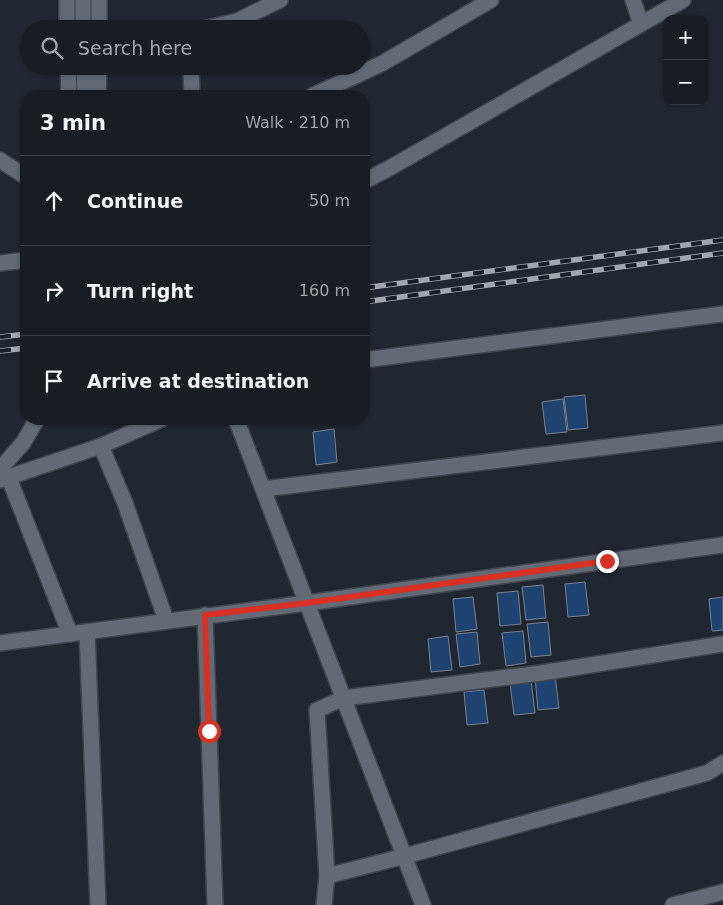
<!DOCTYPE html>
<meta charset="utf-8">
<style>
body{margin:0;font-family:"DejaVu Sans",sans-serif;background:#21262c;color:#f1f3f6}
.controls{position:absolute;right:15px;top:15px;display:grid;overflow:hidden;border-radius:10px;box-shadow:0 1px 4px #0004}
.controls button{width:45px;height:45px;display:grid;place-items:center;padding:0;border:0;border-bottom:1px solid #363b41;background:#181d24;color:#f1f3f6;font:25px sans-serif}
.stop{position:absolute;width:15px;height:15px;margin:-11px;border:4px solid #d93025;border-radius:50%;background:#fff}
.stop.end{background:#d93025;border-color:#fff;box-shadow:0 1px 5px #0008}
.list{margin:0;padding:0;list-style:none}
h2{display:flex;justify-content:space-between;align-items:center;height:65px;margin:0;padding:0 20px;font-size:21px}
h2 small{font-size:16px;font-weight:400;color:#9fa2a6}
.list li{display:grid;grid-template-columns:32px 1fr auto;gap:15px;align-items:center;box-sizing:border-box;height:90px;padding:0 20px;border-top:1px solid #363b41}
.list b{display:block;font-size:19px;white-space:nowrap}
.list em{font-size:16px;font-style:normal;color:#9fa2a6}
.icon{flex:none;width:28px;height:28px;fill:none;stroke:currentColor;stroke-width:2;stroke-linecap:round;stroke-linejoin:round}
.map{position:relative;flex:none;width:723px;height:905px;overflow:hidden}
.search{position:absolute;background:#181d24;box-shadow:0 1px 4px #0004;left:20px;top:20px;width:350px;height:55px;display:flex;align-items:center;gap:12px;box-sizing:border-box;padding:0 18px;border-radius:28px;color:#9fa2a6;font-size:19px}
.panel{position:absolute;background:#181d24;box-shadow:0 1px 4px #0004;left:20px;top:90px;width:350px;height:335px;border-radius:20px}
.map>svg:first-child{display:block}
.building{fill:#1e4370;stroke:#79818c}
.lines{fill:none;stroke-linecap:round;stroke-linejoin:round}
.minor-casing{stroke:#40454d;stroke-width:18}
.tertiary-casing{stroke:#40454d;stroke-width:18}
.minor{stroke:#626a75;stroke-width:15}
.tertiary{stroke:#626a75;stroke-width:15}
.rail-casing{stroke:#a1a7ae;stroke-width:5.5}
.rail{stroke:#171e26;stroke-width:4;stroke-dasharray:11;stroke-linecap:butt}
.route{stroke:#d93025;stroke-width:6}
</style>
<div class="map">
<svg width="723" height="905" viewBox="0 0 723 905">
<rect width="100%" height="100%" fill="#202730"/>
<g class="building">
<polygon points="585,395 588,428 568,430 564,397"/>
<polygon points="563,399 567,432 546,434 542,402"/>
<polygon points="334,429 337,462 316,465 313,432"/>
<polygon points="585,582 589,615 568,617 565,584"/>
<polygon points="543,585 546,618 526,620 522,587"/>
<polygon points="518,591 521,624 500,626 497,593"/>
<polygon points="473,597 477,629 456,632 453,599"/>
<polygon points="723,597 723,630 712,631 709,599"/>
<polygon points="548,622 551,655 531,657 527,624"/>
<polygon points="523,631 526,663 506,666 502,633"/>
<polygon points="477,632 480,664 460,667 456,634"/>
<polygon points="448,636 452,670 431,672 428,639"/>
<polygon points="555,675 559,708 538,710 535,677"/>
<polygon points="531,680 535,713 514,715 510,683"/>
<polygon points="484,690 488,723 467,725 464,692"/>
</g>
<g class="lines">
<g class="minor-casing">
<g id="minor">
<polyline points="67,0 67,29"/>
<polyline points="633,0 641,24"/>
<polyline points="99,29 99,0"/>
<polyline points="203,29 237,21 280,0"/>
<polyline points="68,66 69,96"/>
<polyline points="191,66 192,96"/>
<polyline points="98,96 99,66"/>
<polyline points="312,96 381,64 491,0"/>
<polyline points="0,160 26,177"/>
<polyline points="364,181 386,170 683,0"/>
<polyline points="0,263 26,260"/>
<polyline points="364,360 723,314"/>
<polyline points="236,419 423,905"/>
<polyline points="101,446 125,503 166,620"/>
<polyline points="9,478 70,634"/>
<polyline points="0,480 101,446 162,419"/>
<polyline points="263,489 723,433"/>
<polyline points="205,615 215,905"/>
<polyline points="87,632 98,905"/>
<polyline points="0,643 307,603 723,545"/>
<polyline points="327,876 405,856 707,773 723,763"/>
<polyline points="324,905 327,876 317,710 344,698 541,673 723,644"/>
<polyline points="673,905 723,892"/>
</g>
</g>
<g class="tertiary-casing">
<g id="tertiary">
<polyline points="83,0 83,29"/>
<polyline points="84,66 85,96"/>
<polyline points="0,469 23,443 37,419"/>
</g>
</g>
<use href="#minor" class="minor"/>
<use href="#tertiary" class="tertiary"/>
<g class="rail-casing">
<g id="rail">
<polyline points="364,288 723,240"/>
<polyline points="364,302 723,253"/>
<polyline points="0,337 26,334"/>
<polyline points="0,351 26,348"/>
</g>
</g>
<use href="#rail" class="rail"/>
</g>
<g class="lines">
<polyline class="route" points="209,731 205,615 307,603 607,561"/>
</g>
</svg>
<div class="controls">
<button>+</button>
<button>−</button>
</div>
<div class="stop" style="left:209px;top:731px"></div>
<div class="stop end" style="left:607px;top:561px"></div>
<div class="search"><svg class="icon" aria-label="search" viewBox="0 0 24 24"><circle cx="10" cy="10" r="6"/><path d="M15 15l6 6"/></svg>Search here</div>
<section class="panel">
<h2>3 min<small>Walk · 210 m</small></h2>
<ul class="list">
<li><svg class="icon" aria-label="ahead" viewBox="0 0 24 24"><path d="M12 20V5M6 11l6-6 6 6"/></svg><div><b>Continue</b></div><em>50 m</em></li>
<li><svg class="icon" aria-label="right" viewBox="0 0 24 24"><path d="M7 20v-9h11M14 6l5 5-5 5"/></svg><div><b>Turn right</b></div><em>160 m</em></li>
<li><svg class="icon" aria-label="arrive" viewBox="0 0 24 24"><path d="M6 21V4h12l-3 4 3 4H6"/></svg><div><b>Arrive at destination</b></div></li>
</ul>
</section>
</div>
